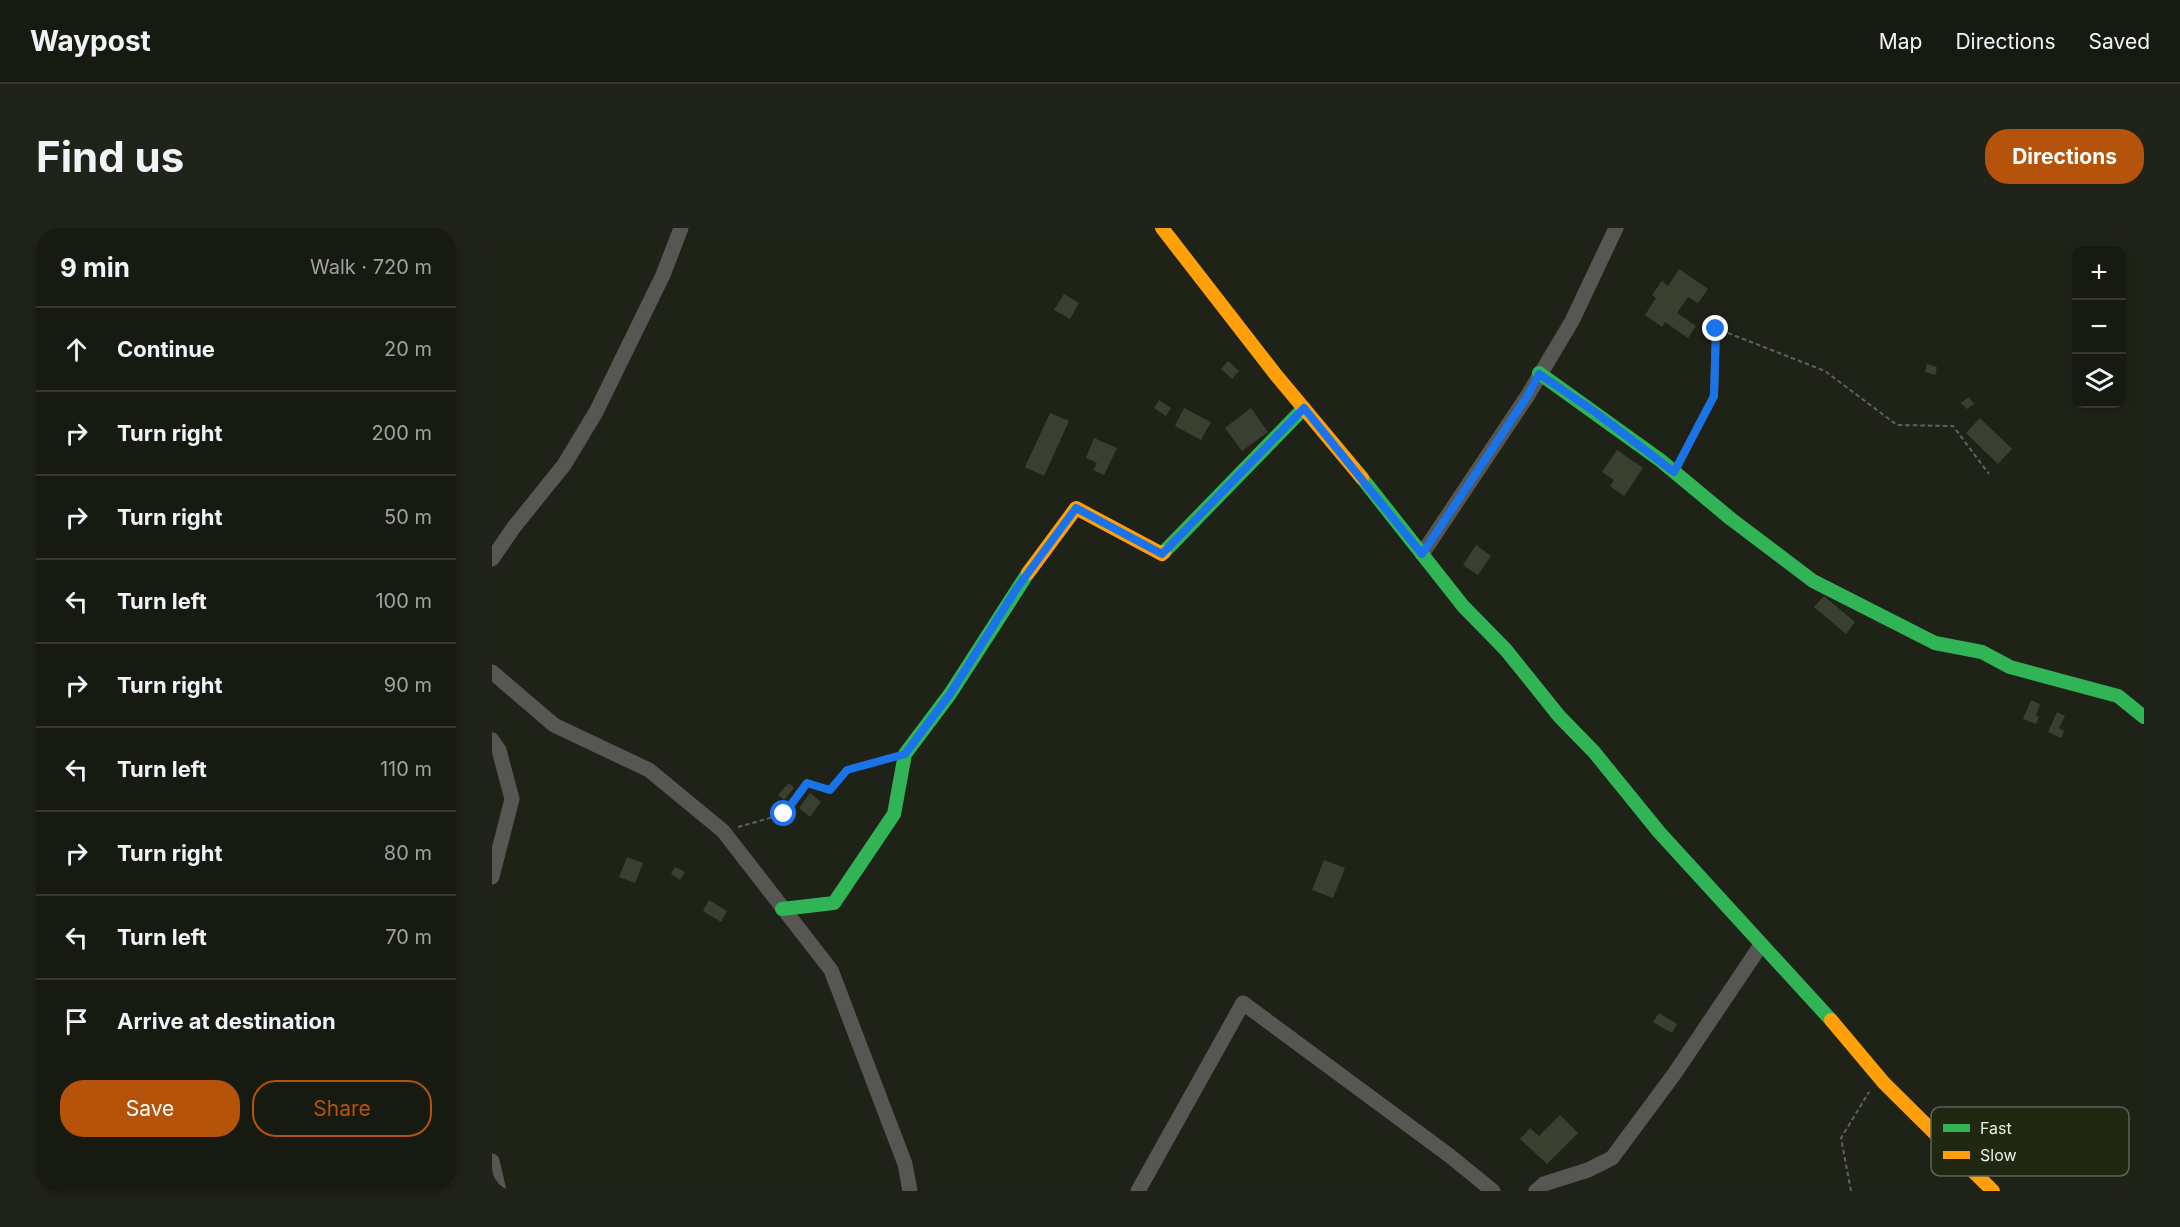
<!DOCTYPE html>
<meta charset="utf-8">
<style>
body{margin:0;font-family:Inter,sans-serif;background:#20231a;color:#f1f3f6}
.controls{position:absolute;right:18px;top:18px;display:grid;overflow:hidden;border-radius:12px;box-shadow:0 3px 9px #0003}
.controls button{width:54px;height:54px;display:grid;place-items:center;padding:0;border:0;border-bottom:2px solid #363831;background:#171a11;color:#f1f3f6;font:30px sans-serif}
.stop{position:absolute;width:18px;height:18px;margin:-14px;border:4px solid #1a73e8;border-radius:50%;background:#fff}
.stop.end{background:#1a73e8;border-color:#fff;box-shadow:0 2px 6px #0008}
.list{margin:0;padding:0;list-style:none}
h2{display:flex;justify-content:space-between;align-items:center;height:78px;margin:0;padding:0 24px;font-size:26px}
h2 small{font-size:20px;font-weight:400;color:#9ea19f}
.list li{display:grid;grid-template-columns:39px 1fr auto;gap:18px;align-items:center;box-sizing:border-box;height:84px;padding:0 24px;border-top:2px solid #363831}
.list b{display:block;font-size:22px;white-space:nowrap}
.list em{font-size:20px;font-style:normal;color:#9ea19f}
.actions{display:flex;gap:12px;padding:18px 24px}
.actions a{flex:1;padding:14px 0;border:2px solid #b45309;border-radius:24px;text-align:center;font-size:21px;color:#b45309}
.actions .main{background:#b45309;color:#fff}
.icon{flex:none;width:33px;height:33px;fill:none;stroke:currentColor;stroke-width:2;stroke-linecap:round;stroke-linejoin:round}
.map{position:relative;flex:none;width:1652px;height:963px;overflow:hidden;border-radius:24px}
header{display:flex;align-items:center;gap:36px;box-sizing:border-box;height:84px;padding:0 30px;background:#171a11;border-bottom:2px solid #363831}
header strong{font-size:28px}
nav{display:flex;gap:33px;margin-inline-start:auto;font-size:21px}
.intro{display:flex;align-items:center;justify-content:space-between;box-sizing:border-box;height:144px;padding:0 36px}
h1{margin:0;font-size:42px}
.button{padding:15px 27px;border-radius:24px;background:#b45309;color:#fff;font-size:21px;font-weight:700}
main{display:flex;gap:36px;padding:0 36px}
aside{flex:1;background:#171a11;border-radius:24px;box-shadow:0 3px 9px #0003}
.map>svg:first-child{display:block}
.building{fill:#3a402f}
.lines{fill:none;stroke-linecap:round;stroke-linejoin:round}
.path{stroke:#5f615c;stroke-width:2;stroke-dasharray:4.5 3;stroke-linecap:butt}
.lane{stroke:#565753;stroke-width:8}
.street{stroke:#565753;stroke-width:15}
.fast{stroke:#30b455;stroke-width:14}
.slow{stroke:#ff9f0a;stroke-width:14}
.route{stroke:#1a73e8;stroke-width:8}
.key{fill:#202812;stroke:#5d6451;stroke-width:1.5}
.key-label{font-size:16px;fill:#ebf1e3}
</style>
<header>
<strong>Waypost</strong>
<nav><a>Map</a><a>Directions</a><a>Saved</a></nav>
</header>
<div class="intro"><h1>Find us</h1><a class="button">Directions</a></div>
<main>
<aside>
<h2>9 min<small>Walk · 720 m</small></h2>
<ul class="list">
<li><svg class="icon" aria-label="ahead" viewBox="0 0 24 24"><path d="M12 20V5M6 11l6-6 6 6"/></svg><div><b>Continue</b></div><em>20 m</em></li>
<li><svg class="icon" aria-label="right" viewBox="0 0 24 24"><path d="M7 20v-9h11M14 6l5 5-5 5"/></svg><div><b>Turn right</b></div><em>200 m</em></li>
<li><svg class="icon" aria-label="right" viewBox="0 0 24 24"><path d="M7 20v-9h11M14 6l5 5-5 5"/></svg><div><b>Turn right</b></div><em>50 m</em></li>
<li><svg class="icon" aria-label="left" viewBox="0 0 24 24"><path d="M17 20v-9H6M10 6l-5 5 5 5"/></svg><div><b>Turn left</b></div><em>100 m</em></li>
<li><svg class="icon" aria-label="right" viewBox="0 0 24 24"><path d="M7 20v-9h11M14 6l5 5-5 5"/></svg><div><b>Turn right</b></div><em>90 m</em></li>
<li><svg class="icon" aria-label="left" viewBox="0 0 24 24"><path d="M17 20v-9H6M10 6l-5 5 5 5"/></svg><div><b>Turn left</b></div><em>110 m</em></li>
<li><svg class="icon" aria-label="right" viewBox="0 0 24 24"><path d="M7 20v-9h11M14 6l5 5-5 5"/></svg><div><b>Turn right</b></div><em>80 m</em></li>
<li><svg class="icon" aria-label="left" viewBox="0 0 24 24"><path d="M17 20v-9H6M10 6l-5 5 5 5"/></svg><div><b>Turn left</b></div><em>70 m</em></li>
<li><svg class="icon" aria-label="arrive" viewBox="0 0 24 24"><path d="M6 21V4h12l-3 4 3 4H6"/></svg><div><b>Arrive at destination</b></div></li>
</ul>
<div class="actions"><a class="main">Save</a><a>Share</a></div>
</aside>
<div class="map">
<svg width="1652" height="963" viewBox="0 0 1652 963">
<rect width="100%" height="100%" fill="#1f2317"/>
<g class="building">
<polygon points="1187,41 1216,61 1206,75 1196,69 1185,85 1204,98 1196,110 1173,94 1170,99 1153,87 1164,70 1160,67 1170,53 1176,58"/>
<polygon points="572,66 587,75 578,91 562,82"/>
<polygon points="736,133 747,143 740,151 729,141"/>
<polygon points="1435,136 1445,139 1443,147 1433,144"/>
<polygon points="1477,169 1482,176 1475,181 1469,175"/>
<polygon points="667,172 679,180 674,188 662,180"/>
<polygon points="692,180 719,194 709,212 683,198"/>
<polygon points="759,180 776,204 750,223 733,200"/>
<polygon points="558,185 577,193 552,248 533,239"/>
<polygon points="1488,190 1520,221 1506,236 1474,205"/>
<polygon points="602,210 625,220 612,247 601,242 605,235 594,230"/>
<polygon points="1125,222 1151,240 1132,268 1118,258 1122,252 1110,244"/>
<polygon points="984,317 999,328 986,347 971,337"/>
<polygon points="1332,368 1363,394 1354,406 1322,379"/>
<polygon points="1539,472 1548,476 1544,488 1547,489 1544,496 1531,491"/>
<polygon points="1565,484 1573,488 1567,500 1572,503 1569,510 1556,504"/>
<polygon points="297,555 302,560 292,572 286,567"/>
<polygon points="318,565 329,574 318,589 307,580"/>
<polygon points="135,629 151,635 143,655 127,649"/>
<polygon points="832,632 853,640 841,670 820,662"/>
<polygon points="183,639 193,644 188,652 179,646"/>
<polygon points="217,672 235,683 229,694 211,683"/>
<polygon points="1167,785 1185,796 1180,805 1161,794"/>
<polygon points="1068,887 1086,905 1055,936 1028,911 1038,900 1047,908"/>
</g>
<g class="lines">
<g class="path">
<polyline points="1236,105 1333,143 1405,197 1461,198 1497,246"/>
<polyline points="246,599 292,586 315,555 338,562 355,542 394,531"/>
<polyline points="1359,963 1349,910 1377,864"/>
</g>
<polyline class="lane" points="1183,243 1222,168 1224,101"/>
<g class="street">
<polyline points="930,326 1036,167 1080,93 1124,0"/>
<polyline points="0,331 22,299 72,237 104,184 171,47 189,0"/>
<polyline points="0,444 62,497 157,542 231,603 339,742 413,936 418,963"/>
<polyline points="0,512 7,522 20,571 0,649"/>
<polyline points="0,933 7,963"/>
<polyline points="646,963 751,775 958,928 1001,963"/>
<polyline points="1044,963 1052,956 1096,942 1120,930 1183,845 1269,717"/>
</g>
<g class="fast">
<polyline points="1047,145 1168,232 1239,291 1321,353 1443,415 1490,424 1518,439 1626,468 1652,489"/>
<polyline points="870,250 971,378 1014,422 1067,488 1102,524 1167,604 1339,792"/>
<polyline points="672,324 812,180"/>
<polyline points="290,681 342,675 402,586 413,526 458,466 536,345"/>
</g>
<g class="slow">
<polyline points="670,0 784,147 870,250"/>
<polyline points="536,345 584,280 670,326 672,324"/>
<polyline points="1339,792 1392,855 1501,963"/>
</g>
</g>
<g class="lines">
<polyline class="route" points="292,586 315,555 338,562 355,542 413,526 458,466 525,360 584,280 670,326 812,180 930,326 1036,167 1047,146 1103,184 1182,244 1222,168 1224,101"/>
</g>
<rect x="1439" y="879" width="198" height="69" rx="9" class="key"/>
<rect x="1451" y="896" width="27" height="8" fill="#30b455"/>
<rect x="1451" y="923" width="27" height="8" fill="#ff9f0a"/>
<g class="key-label">
<text x="1488" y="906">Fast</text>
<text x="1488" y="933">Slow</text>
</g>
</svg>
<div class="controls">
<button>+</button>
<button>−</button>
<button><svg class="icon" aria-label="layers" viewBox="0 0 24 24"><path d="M12 4l9 5-9 5-9-5zM3 14l9 5 9-5"/></svg></button>
</div>
<div class="stop" style="left:292px;top:586px"></div>
<div class="stop end" style="left:1224px;top:101px"></div>
</div>
</main>
